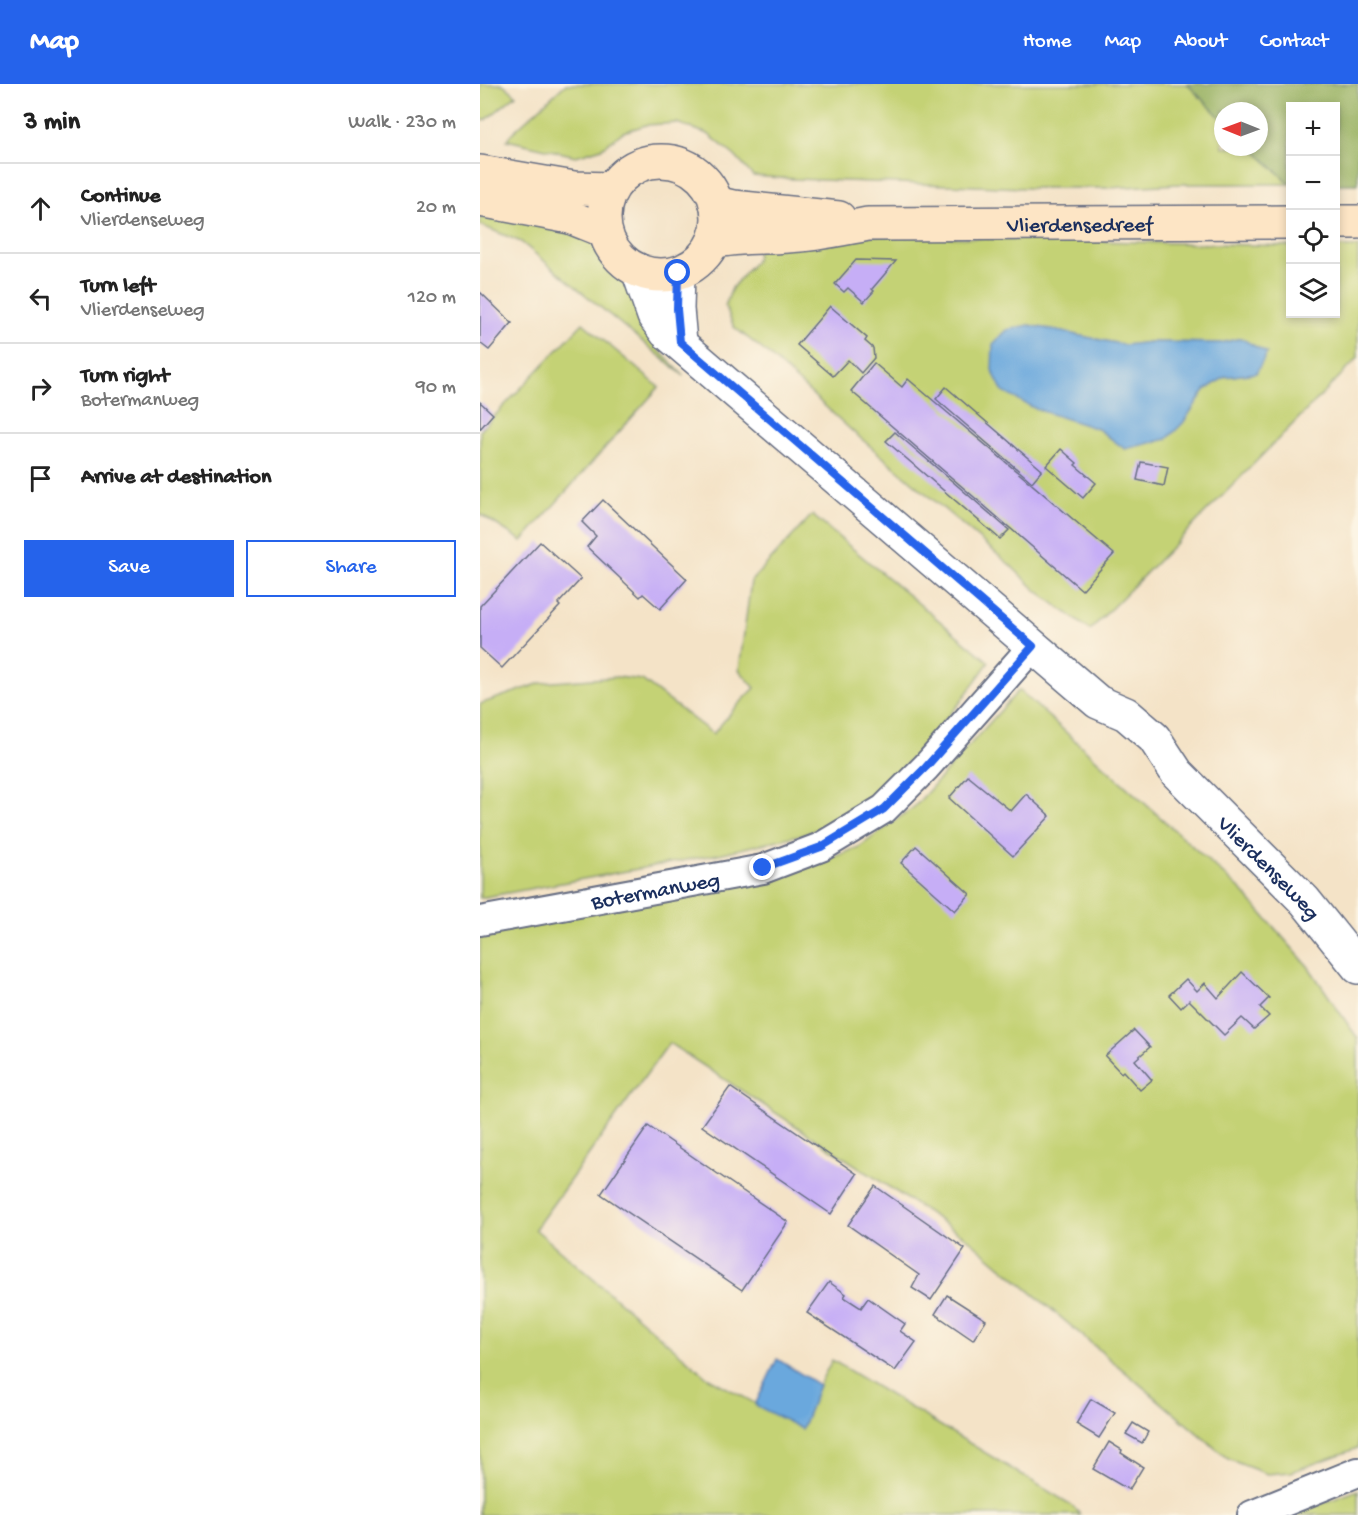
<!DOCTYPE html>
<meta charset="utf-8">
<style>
body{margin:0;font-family:"Gochi Hand",sans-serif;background:#f6f6f6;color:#222}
.controls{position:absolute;right:18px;top:18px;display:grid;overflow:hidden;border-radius:0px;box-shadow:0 3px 9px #0003}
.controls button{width:54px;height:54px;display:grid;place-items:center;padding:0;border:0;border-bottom:2px solid #e0e0e0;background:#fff;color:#222;font:30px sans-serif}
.compass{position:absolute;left:734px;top:18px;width:54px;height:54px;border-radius:50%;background:#fff;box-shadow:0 3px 9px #0003;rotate:271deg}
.stop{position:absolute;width:18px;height:18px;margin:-14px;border:4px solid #2563eb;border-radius:50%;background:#fff}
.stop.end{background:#2563eb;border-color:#fff;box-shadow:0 2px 6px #0008}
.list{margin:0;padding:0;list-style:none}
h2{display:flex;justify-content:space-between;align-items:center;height:78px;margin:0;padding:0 24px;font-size:26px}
h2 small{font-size:20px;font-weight:400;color:#767676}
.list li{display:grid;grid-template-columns:39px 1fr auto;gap:18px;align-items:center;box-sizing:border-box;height:90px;padding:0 24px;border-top:2px solid #e0e0e0}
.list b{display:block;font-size:22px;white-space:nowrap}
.list p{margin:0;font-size:20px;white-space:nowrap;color:#767676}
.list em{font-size:20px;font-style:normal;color:#767676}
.actions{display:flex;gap:12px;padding:18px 24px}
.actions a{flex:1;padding:14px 0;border:2px solid #2563eb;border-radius:0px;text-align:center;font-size:21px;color:#2563eb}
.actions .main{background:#2563eb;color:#fff}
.icon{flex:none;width:33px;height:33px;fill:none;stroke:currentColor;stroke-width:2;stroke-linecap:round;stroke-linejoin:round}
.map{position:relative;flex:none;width:878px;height:1431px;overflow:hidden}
header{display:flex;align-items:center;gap:36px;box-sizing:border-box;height:84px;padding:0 30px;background:#2563eb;color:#fff}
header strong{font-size:28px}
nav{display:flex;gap:33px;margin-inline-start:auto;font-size:21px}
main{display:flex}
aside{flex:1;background:#fff}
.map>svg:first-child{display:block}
.green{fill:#c4d274;stroke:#708069;stroke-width:1.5;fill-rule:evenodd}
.forest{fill:#9bb466;stroke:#5b7262;stroke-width:1.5}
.water{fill:#6ba8dd;stroke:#436c9e;stroke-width:1.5}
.building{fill:#c6aef6}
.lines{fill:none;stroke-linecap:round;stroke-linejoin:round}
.minor-casing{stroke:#676e83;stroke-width:32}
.tertiary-casing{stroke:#676e83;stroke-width:36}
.secondary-casing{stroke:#676e83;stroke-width:36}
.minor{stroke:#fff;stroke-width:28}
.tertiary{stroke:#fff;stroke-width:33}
.secondary{stroke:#fde5c5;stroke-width:33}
.route{stroke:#2563eb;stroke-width:8}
.labels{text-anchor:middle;stroke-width:4.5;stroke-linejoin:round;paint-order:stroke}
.street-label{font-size:22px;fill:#1b2f5e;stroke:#fcf5e5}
</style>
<header>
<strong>Map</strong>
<nav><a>Home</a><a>Map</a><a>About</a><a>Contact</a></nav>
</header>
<main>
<aside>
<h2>3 min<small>Walk · 230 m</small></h2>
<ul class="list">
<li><svg class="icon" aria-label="ahead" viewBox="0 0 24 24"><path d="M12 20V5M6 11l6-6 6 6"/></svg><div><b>Continue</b><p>Vlierdenseweg</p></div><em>20 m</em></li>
<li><svg class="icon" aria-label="left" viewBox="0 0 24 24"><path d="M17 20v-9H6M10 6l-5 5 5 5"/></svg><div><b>Turn left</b><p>Vlierdenseweg</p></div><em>120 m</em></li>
<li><svg class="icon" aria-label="right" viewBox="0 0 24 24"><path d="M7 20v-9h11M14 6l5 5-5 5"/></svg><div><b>Turn right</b><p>Botermanweg</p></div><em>90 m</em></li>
<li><svg class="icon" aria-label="arrive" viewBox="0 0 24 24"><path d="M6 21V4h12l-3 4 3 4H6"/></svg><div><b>Arrive at destination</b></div></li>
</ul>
<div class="actions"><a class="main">Save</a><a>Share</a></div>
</aside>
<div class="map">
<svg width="878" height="1431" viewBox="0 0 878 1431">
<rect width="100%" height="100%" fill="#fcf5e5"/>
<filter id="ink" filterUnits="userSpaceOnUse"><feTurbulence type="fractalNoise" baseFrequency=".0167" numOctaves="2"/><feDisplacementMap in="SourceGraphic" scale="12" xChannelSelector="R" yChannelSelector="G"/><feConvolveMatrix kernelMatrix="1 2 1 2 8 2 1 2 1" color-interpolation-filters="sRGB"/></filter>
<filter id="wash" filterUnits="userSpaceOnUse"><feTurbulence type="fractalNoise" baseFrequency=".008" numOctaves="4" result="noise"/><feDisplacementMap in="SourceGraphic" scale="24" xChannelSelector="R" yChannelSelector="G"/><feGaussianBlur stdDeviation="1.35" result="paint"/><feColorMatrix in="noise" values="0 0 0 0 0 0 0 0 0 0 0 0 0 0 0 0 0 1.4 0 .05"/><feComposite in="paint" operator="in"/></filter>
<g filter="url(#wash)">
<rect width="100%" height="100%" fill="#f4e3c7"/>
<g class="green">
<polygon points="0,0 23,0 36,11 7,35 0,38"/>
<polygon points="86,0 707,0 743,36 743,63 771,63 810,100 699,100 627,104 546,104 315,95 273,92 255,72 228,50 197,39 166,41 143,48 122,64 96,72 27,56 32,49"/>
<polygon points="0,133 56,137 91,144 118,163 129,181 150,197 163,233 179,266 204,292 41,158 0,141"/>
<path d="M380 151 810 162V230H856V163H878V274L610 546 557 507 530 481 371 346 287 269 254 243 245 222 252 204 276 176 279 161ZM549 241 645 261 670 258 741 259 761 254 776 289 745 293 725 306 703 339 645 365 618 345 594 336Z"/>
<polygon points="103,239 179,303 42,457 0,430 0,347"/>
<polygon points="332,431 509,578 479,620 394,717 372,730 328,749 239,770 0,814 0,620 61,599 138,593 162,596 233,650 253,626 275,604 259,586 271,497"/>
<polygon points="539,606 762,807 828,882 878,955 878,1364 811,1388 787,1390 748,1375 487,1154 189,959 55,1145 227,1293 322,1345 339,1301 352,1276 590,1420 601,1431 0,1431 0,849 334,781 379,763 434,723"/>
<polygon points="878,1406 878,1431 811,1431"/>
</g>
<polygon class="forest" points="707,0 878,0 878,100 856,100 856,22 810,22 810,100 771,63 779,63 779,27 743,27 743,36"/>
<g class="water">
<polygon points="549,241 645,261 670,258 741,259 761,254 787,269 776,289 745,293 725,306 703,339 687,355 645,365 618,345 556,325 523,308 512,286 513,260 527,246"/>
<polygon points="297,1275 339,1301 322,1345 275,1321"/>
</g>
<g id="blocks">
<g class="building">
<polygon points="376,176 416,177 392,205 394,207 384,218 368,204 364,208 355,200"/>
<polygon points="0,208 32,239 9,266 0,259"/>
<polygon points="350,222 387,254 385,257 393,264 394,274 381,289 368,276 353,292 317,261"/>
<polygon points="394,279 422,303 428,295 634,470 602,506 371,307"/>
<polygon points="466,303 562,386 552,398 456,315"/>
<polygon points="0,318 13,330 0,345"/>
<polygon points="415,348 529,446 520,455 406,357"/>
<polygon points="581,365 597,379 595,381 616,399 603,414 566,382"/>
<polygon points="661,378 688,383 684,402 657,396"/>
<polygon points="123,416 207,495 180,525 163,510 160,513 107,463 116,452 102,438"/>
<polygon points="60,458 101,495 78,520 80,522 22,584 0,564 0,522"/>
<polygon points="488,692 531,727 546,710 570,732 533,772 469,714"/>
<polygon points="436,762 490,810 475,827 421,779"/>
<polygon points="762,888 789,914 780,923 789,932 774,945 762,934 744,951 709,916 701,924 689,911 706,895 717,907 725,899 738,914"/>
<polygon points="654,946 670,963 655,976 672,996 660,1006 643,987 641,989 625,972"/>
<polygon points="250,1003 377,1090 351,1130 222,1042"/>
<polygon points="168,1042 308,1138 262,1206 121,1110"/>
<polygon points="395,1102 485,1165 451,1216 432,1204 439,1191 368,1141"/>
<polygon points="349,1198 366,1210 364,1213 381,1224 388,1214 425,1240 420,1247 436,1258 415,1287 327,1229"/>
<polygon points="467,1211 506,1236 493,1256 455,1230"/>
<polygon points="611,1315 635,1329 619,1354 596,1340"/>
<polygon points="653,1339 668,1348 662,1359 646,1350"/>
<polygon points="629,1358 642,1366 641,1369 663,1383 649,1406 613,1385"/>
</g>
</g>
</g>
<g filter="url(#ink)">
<use href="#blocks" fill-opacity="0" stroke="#676e83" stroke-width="1.5"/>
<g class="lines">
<g class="minor-casing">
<g id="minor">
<path id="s1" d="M0 837 283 785 341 763 404 725 446 683 553 562"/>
<polyline points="772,1431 878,1388"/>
</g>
</g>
<g class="tertiary-casing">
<g id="tertiary">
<path id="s2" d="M158 186 174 232 186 248 618 618 646 630 674 654 697 689 825 817 878 883"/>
<polyline points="198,189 197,225 200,258"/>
</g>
</g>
<g class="secondary-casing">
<g id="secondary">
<circle cx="181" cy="134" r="57"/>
<polyline points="0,88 94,104 131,105"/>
<polyline points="0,116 90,133 125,147"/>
<polyline points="236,119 253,123 359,134"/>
<polyline points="856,138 878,138"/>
<path id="s3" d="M233 158C258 152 283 154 308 152 335 151 361 145 388 140L810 138"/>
</g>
</g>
<use href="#minor" class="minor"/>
<use href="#tertiary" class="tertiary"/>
<use href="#secondary" class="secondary"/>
</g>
</g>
<g class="lines" filter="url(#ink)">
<polyline class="route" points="198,189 197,225 200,258 553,562 446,683 404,725 341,763 283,784"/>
</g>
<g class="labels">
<g class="street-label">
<text dy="8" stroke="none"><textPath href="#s3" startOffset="368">Vlierdensedreef</textPath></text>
<text dy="8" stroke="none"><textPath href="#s2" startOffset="879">Vlierdenseweg</textPath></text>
<text dy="8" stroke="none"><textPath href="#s1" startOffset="178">Botermanweg</textPath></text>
</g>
</g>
</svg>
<div class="controls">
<button>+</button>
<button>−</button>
<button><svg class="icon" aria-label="locate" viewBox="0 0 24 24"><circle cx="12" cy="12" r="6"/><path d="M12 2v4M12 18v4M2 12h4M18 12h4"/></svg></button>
<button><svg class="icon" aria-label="layers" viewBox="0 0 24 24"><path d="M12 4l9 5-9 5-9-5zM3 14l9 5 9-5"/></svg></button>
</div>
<svg class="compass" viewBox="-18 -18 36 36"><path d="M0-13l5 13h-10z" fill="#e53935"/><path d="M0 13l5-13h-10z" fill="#767676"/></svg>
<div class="stop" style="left:198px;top:189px"></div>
<div class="stop end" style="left:283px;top:784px"></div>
</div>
</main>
